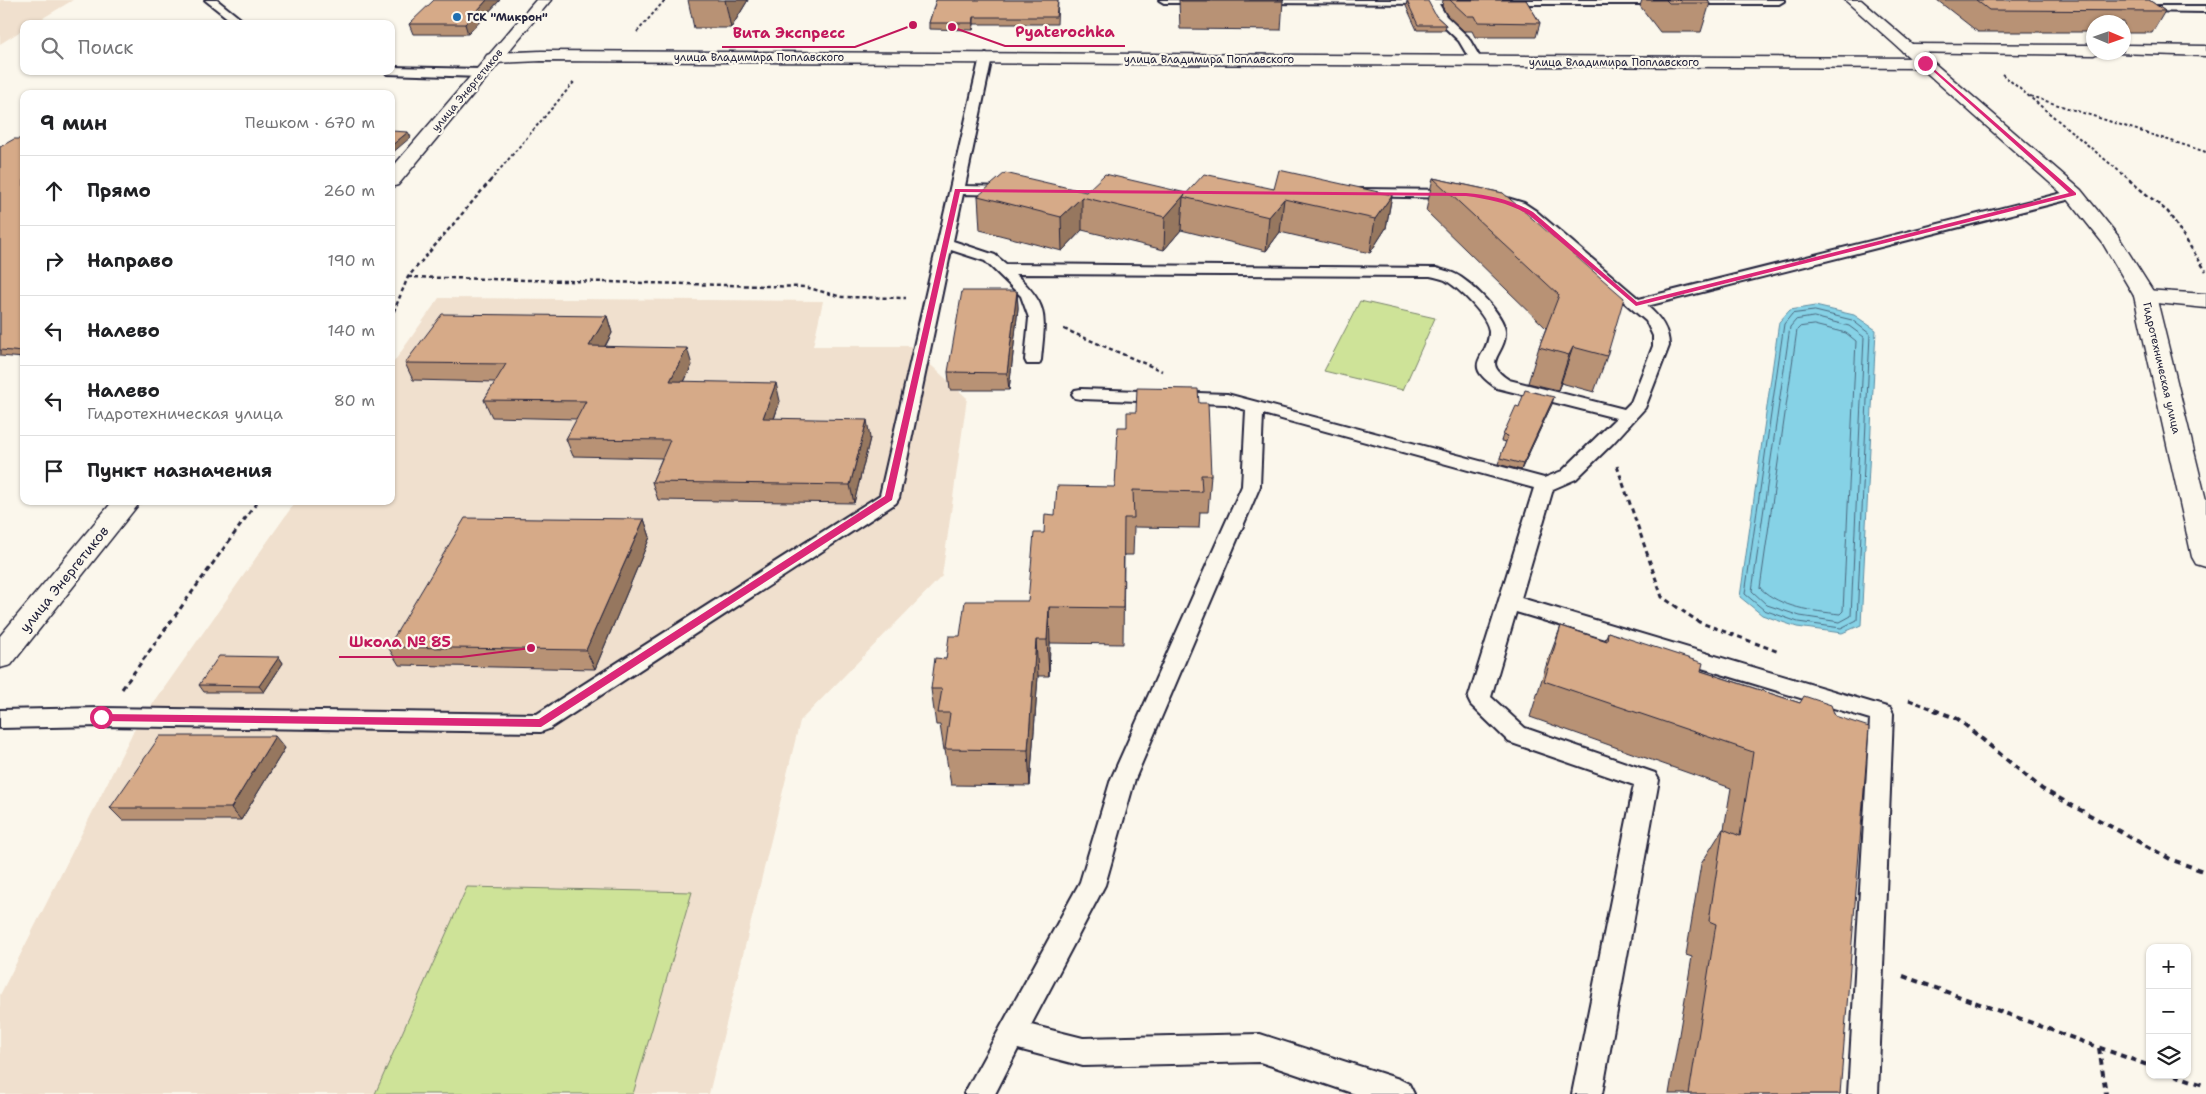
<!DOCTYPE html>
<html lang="ru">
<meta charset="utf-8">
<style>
body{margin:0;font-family:"Shantell Sans",sans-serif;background:#f6f6f6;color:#202124}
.controls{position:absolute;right:15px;bottom:15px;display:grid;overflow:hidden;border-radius:10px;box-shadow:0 1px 4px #0004}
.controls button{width:45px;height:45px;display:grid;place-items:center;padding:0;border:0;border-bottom:1px solid #e0e0e0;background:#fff;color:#202124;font:25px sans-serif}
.compass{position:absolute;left:2086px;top:15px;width:45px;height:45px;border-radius:50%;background:#fff;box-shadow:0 1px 4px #0004;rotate:92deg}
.stop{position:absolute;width:15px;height:15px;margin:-11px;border:4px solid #db2777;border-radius:50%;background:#fff}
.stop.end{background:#db2777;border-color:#fff;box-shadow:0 1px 5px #0008}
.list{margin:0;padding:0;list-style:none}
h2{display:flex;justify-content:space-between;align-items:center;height:65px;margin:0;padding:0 20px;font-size:21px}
h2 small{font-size:16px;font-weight:400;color:#757577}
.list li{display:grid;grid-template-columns:32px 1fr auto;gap:15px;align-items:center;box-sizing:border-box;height:70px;padding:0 20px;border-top:1px solid #e0e0e0}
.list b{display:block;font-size:19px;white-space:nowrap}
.list p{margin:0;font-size:16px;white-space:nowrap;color:#757577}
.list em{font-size:16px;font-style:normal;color:#757577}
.icon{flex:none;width:28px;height:28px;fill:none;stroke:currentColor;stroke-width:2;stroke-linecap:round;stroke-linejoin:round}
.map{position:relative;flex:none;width:2206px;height:1094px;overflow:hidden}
.search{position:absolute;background:#fff;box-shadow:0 1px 4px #0004;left:20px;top:20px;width:375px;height:55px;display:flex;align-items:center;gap:12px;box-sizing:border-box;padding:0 18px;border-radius:10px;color:#757577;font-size:19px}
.panel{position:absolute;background:#fff;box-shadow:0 1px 4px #0004;left:20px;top:90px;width:375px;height:415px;border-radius:10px}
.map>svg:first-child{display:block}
.built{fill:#f0e0ce}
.green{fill:#cee398;stroke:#78826a}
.water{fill:#86d2e6;stroke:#5e8ca2}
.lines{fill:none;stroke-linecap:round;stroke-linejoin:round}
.shore{stroke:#4a687f;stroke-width:1}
.service-casing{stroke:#22223b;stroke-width:4}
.minor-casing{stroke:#22223b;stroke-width:3}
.tertiary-casing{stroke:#22223b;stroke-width:3}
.secondary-casing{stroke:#22223b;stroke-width:3}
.path-far3{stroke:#22223b;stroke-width:2;stroke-dasharray:3 2.5;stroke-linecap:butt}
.path-far2{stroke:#22223b;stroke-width:2.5;stroke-dasharray:4 3;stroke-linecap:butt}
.path-far1{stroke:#22223b;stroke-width:3;stroke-dasharray:5 4;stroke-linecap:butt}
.path{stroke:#22223b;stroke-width:4;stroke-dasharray:6 5;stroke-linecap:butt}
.service{fill:#fbf7ec;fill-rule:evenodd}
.minor{fill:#fbf7ec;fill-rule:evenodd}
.tertiary{fill:#fbf7ec;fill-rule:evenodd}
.secondary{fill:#fbf7ec;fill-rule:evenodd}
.wall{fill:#b89275;stroke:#22223b}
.shaded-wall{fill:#96775f;stroke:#22223b}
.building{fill:#d6aa88;stroke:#22223b}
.route{fill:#db2777}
.poi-dot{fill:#1f6fb2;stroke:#fbf7ec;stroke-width:2}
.labels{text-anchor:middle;stroke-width:4.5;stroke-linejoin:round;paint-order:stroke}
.far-poi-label{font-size:11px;font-weight:bold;fill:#22223b;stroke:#fbf7ec;text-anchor:start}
.far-street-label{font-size:11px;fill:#22223b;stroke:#fbf7ec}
.street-label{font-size:14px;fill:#22223b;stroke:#fbf7ec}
.leader{fill:none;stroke:#c2185b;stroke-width:2}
.callout-dot{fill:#c2185b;stroke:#fbf7ec;stroke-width:2}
.callout-label{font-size:15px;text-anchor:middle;font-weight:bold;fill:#c2185b;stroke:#fbf7ec;stroke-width:4.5;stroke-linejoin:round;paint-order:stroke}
</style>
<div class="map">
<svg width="2206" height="1094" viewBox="0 0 2206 1094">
<rect width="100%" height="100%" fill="#fbf7ec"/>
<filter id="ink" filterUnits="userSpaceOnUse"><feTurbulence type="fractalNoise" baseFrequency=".02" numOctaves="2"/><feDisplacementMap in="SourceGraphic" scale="10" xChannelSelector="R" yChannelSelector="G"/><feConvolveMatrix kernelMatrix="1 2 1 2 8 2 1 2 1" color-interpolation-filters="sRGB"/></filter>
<g filter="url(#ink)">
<g class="built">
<polygon points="0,0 73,0 33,24 24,24 24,29 0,44"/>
<polygon points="439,298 823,301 813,346 910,346 967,398 942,576 800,721 709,1094 0,1094 0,995 133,732 296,501 391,501 391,366"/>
</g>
<g class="green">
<polygon points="1360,301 1435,318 1403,390 1324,371"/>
<polygon points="467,887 692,892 633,1094 375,1094"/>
</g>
<polygon class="water" points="1815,306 1854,315 1876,330 1861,625 1842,633 1797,627 1762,615 1740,597 1779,322 1790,310"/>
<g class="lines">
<g class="shore">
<polygon points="1815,311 1852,320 1870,334 1857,620 1841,628 1798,622 1764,610 1745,594 1784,324 1792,314"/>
<polygon points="1814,317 1849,326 1864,337 1851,616 1840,622 1800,616 1767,605 1752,591 1790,327 1796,320"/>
<path d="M1814 325 1846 333 1856 341 1843 611 1840 614C1812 611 1781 608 1760 588L1797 330 1800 327Z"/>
</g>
<g class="service-casing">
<g id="service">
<polygon points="205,0 217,0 247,24 235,24"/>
<polygon points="1159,0 1209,0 1204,3 1164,3"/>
<polygon points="1251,0 1474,0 1473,3 1469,4 1439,4 1446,16 1468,37 1482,61 1480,63 1472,63 1459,41 1437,20 1428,4 1256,3"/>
<polygon points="1496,0 1784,0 1784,1 1779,4 1501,4 1497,3"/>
<polygon points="2136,6 2206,6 2206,12 2132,11 2131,9 2132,7"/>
<path d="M986 53 992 57 965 186 1010 187 1017 191 1010 195 963 194 953 241 995 255 1006 264 1436 268C1442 270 1449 271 1455 274 1470 281 1504 314 1505 331 1507 355 1479 361 1509 380L1624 409 1631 402 1653 346V336L1646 321 1526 217 1514 209 1489 201 1487 198 1489 195 1494 194 1524 203 1536 211 1639 299 2074 190 2079 191 2081 194 2079 197 1647 306C1660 317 1669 329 1669 346L1645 408 1613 443 1576 479 1553 489 1521 598 1890 708 1893 714 1878 1094H1848L1870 719 1516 612 1491 697 1525 728 1655 773 1659 780 1602 1094H1572L1634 785 1509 742 1471 705 1468 699 1534 488 1263 414 1260 486 1135 779 1105 885 1031 1025 1083 1038 1260 1034 1399 1079 1409 1084 1414 1094H1355L1260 1062 1083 1066 1018 1049 995 1094H964L1080 882 1111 779 1242 486 1246 410 1226 404 1081 399 1075 398 1072 394 1075 390 1081 389 1227 394 1544 478 1562 471 1616 418 1497 388C1459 363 1489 359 1489 332 1489 317 1458 287 1445 280 1440 278 1435 277 1430 276L1015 274C1050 306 1045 316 1041 360L1039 364H1027L1025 360 1029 318 1021 296 985 261 951 250 899 498 896 503 549 729 541 732 101 726 0 728V710L101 708 537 714 880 495 980 57Z"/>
<polygon points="391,67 481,69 487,73 481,77 387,74 385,71 391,71"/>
<polygon points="1359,189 1455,190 1462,194 1455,198 1354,196 1352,193"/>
</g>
</g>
<g class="minor-casing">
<g id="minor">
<polygon points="536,0 551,0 398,185 391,187 391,169"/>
<polygon points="1909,44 2094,45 2094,52 2100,52 2094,55 1903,52 1901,49 1903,46"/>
<polygon points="2124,45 2206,46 2206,56 2118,53 2124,52"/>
<polygon points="2145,290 2206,294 2206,308 2137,301 2134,296 2137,291"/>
<polygon points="113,501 141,501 11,665 0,668 0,636"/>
</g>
</g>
<g class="tertiary-casing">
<polygon id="tertiary" points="541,51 1925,58 1931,60 1933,63 1931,66 1925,68 541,61 493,63 487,61 485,58 487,55 493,53"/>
</g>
<g class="secondary-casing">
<polygon id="secondary" points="1845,0 1861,0 2081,190 2118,236 2156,296 2206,500 2206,567 2196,564 2192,557 2134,296 2102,242 2067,198"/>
</g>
<g class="path-far3">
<polyline points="637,32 665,0"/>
<polyline points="2002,74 2131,181"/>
<polyline points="2030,96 2206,152"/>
<polyline points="490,181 575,81"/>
</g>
<g class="path-far2">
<polyline points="2129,180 2168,212 2206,271"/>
<polyline points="408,277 805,287 842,297 906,298"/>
<polyline points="391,318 408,277 491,180"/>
<polyline points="1064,329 1162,371"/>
</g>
<g class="path-far1">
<polyline points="1617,466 1662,597 1699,622 1779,652"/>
<polyline points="122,689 258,501"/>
<polyline points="1909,700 1938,711"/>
</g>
<g class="path">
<polyline points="1934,710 1958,719 2042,789 2172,860 2206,872"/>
<polyline points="1903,976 2150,1066"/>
<polyline points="2099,1048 2106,1094"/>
<polyline points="2175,1075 2206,1086"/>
</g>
<use href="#service" class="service"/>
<use href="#minor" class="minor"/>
<use href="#tertiary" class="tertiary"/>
<use href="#secondary" class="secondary"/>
</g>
<g class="wall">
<polygon points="500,0 468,34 413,34 409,24"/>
<polygon points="688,0 748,0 731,28 694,28"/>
<polygon points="936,0 1058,0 1057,24 974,24 973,30 929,29 929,23"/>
<polygon points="1179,0 1283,0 1281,30 1180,29"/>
<polygon points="1443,0 1526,0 1540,23 1536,37 1475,37 1472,31 1464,31 1447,15 1442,6"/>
<polygon points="1642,0 1708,0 1710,3 1701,32 1660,32 1640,6"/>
<polygon points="1937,0 2149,0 2165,11 2152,33 2124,33 2124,22 2094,22 2094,32 1978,32"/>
<polygon points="1407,1 1436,16 1446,25 1445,30 1417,30 1406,6"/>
<polygon points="24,139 24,358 0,356 0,147"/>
<polygon points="1433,178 1503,193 1607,356 1594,392 1561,383 1558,390 1528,383 1539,347 1546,328 1426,211"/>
<polygon points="1274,189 1392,195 1386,228 1370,253 1280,232 1266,251 1181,230 1164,250 1082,230 1062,251 980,230 978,196 1086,192 1186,193"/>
<polygon points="1017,291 1018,308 1009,390 950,390 948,372"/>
<polygon points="607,316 612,333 605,347 692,365 684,382 780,401 774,419 870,438 854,503 658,500 652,482 662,458 573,456 566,439 577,419 492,417 484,400 495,382 413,380 405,363"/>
<polygon points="1199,403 1211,475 1208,512 1200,512 1199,528 1134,527 1133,555 1124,555 1123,644 1050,643 1049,676 1038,676 1030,786 951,785 945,750 944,750 940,725 936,725 931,689 946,659 960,636 1028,601 1044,533 1055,515 1115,487 1127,427 1136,412"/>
<polygon points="1552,404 1521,470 1498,464 1506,442 1501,441 1503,435 1519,407"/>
<polygon points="644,519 650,537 595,669 399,665 388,647"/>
<polygon points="1561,626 1605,640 1608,632 1701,671 1800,703 1840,1094 1669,1094 1692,957 1686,955 1701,864 1723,829 1724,829 1731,788 1530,717 1547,663"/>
<polygon points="279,657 283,663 264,692 204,692 199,685"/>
<polygon points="285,748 241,820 122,820 110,808"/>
</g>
<g class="shaded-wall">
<polygon points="487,0 500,0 468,34 465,24"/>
<polygon points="725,0 748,0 731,28"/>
<polygon points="974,17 974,24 973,30 973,23"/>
<polygon points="408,132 411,137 391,154 391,146"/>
<polygon points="1186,193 1183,197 1181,230 1164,250 1165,217"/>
<polygon points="1392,195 1386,228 1370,253 1375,219"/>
<polygon points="1082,197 1082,230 1062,251 1061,217"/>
<polygon points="1284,199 1280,232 1266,251 1269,217"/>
<polygon points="1017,291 1018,308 1009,390 1007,373"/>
<polygon points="607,316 612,333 595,364 589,346"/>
<polygon points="1573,347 1561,383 1558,390 1569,355"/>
<polygon points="687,348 692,365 676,399 670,381"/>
<polygon points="776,383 780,401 768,436 763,418"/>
<polygon points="1554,397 1552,404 1521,470 1523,464"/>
<polygon points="867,420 870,438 854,503 850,485"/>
<polygon points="644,519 650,537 595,669 586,650"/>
<polygon points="1049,607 1050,643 1049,676 1047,640"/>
<polygon points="1036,640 1038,676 1030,786 1028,750"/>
<polygon points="279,657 283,663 264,692 259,686"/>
<polygon points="275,736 285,748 241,820 231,808"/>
</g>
<g class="building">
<polygon points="434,0 487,0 465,24 409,24"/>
<polygon points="936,0 1058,0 1056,17 974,17 973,23 929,23"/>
<polygon points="1181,0 1283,0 1284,1 1181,1"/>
<polygon points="1450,0 1526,0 1540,23 1478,22 1475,16 1467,16"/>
<polygon points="1666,0 1708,0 1710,3 1669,3"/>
<polygon points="1976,0 2149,0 2165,11 1989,10"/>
<polygon points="1407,1 1428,1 1436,16 1446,25 1418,25"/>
<polygon points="391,131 408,132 391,146"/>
<polygon points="14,139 24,139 24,352 0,350 0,147"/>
<polygon points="1279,170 1392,195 1375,219 1284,199 1269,217 1183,197 1204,174 1274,189"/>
<polygon points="1005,173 1086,192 1105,174 1186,193 1165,217 1082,197 1061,217 978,196"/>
<polygon points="1433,178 1503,193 1624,298 1607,356 1573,347 1569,355 1539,347 1559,295"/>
<polygon points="962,291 1017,291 1007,373 948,372"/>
<polygon points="442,314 607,316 589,346 687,348 670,381 776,383 763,418 867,420 850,485 652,482 670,440 566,439 586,401 484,400 506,364 405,363"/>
<polygon points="1137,388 1198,389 1199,403 1208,403 1211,475 1201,475 1202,492 1133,490 1134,518 1124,518 1123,608 1049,607 1047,640 1036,640 1028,750 945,749 950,713 938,713 942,689 931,689 935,658 946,659 949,636 960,636 965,601 1028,601 1034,533 1044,533 1045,514 1055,515 1057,486 1115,487 1118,427 1127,427 1127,412 1136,412"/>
<polygon points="1525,390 1554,397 1523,464 1500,458 1508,436 1503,435 1516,406 1519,407"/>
<polygon points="465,518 542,519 543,518 644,519 586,650 388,647"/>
<polygon points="1561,626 1607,641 1608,632 1703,663 1701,671 1800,703 1804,696 1831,705 1835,716 1869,727 1840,1094 1689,1094 1716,924 1709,921 1723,829 1740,836 1753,752 1544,681"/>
<polygon points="219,656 279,657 259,686 199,685"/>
<polygon points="160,736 275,736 231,808 110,808"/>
</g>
</g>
<path class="route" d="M1923 62H1926L2076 193V195L1636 306 1529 215C1509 203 1489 199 1466 196L960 192 892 500 541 727 101 721 97 717 101 714 539 719 885 496 955 189 1466 193C1490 195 1512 200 1533 212L1637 302 2069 193Z"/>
<circle class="poi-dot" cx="457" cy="17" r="5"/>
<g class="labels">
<g class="far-poi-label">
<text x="467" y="21">ГСК "Микрон"</text>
</g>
<g class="far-street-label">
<text x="759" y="61">улица Владимира Поплавского</text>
<text x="1209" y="63">улица Владимира Поплавского</text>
<text x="1614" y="66">улица Владимира Поплавского</text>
<text transform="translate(467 90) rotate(-50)" y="4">улица Энергетиков</text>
<text transform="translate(2162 368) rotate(77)" y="4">Гидротехническая улица</text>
</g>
<g class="street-label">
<text transform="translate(64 579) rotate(-51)" y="5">улица Энергетиков</text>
</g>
</g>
<path class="leader" d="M952 27L1005 46H1125M913 25L855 47H722M531 648L461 657H339"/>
<g class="callout-dot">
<circle cx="952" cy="27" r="5"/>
<circle cx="913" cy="25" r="5"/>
<circle cx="531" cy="648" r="5"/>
</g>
<g class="callout-label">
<text x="1065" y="37">Pyaterochka</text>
<text x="789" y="38">Вита Экспресс</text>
<text x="400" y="647">Школа № 85</text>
</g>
</svg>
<div class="controls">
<button>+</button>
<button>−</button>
<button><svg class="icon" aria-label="layers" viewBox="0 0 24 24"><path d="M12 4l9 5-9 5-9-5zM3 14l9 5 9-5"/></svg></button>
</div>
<svg class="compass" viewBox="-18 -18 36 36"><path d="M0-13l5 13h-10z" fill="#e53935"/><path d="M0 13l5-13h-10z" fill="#757577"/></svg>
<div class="stop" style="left:101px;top:717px"></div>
<div class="stop end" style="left:1925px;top:63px"></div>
<div class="search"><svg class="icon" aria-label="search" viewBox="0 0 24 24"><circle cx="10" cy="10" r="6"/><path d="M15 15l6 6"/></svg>Поиск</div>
<section class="panel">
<h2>9 мин<small>Пешком · 670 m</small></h2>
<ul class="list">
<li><svg class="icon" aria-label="ahead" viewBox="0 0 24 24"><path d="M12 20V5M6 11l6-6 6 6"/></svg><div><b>Прямо</b></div><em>260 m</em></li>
<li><svg class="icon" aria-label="right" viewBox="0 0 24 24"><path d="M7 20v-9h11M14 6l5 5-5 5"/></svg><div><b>Направо</b></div><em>190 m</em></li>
<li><svg class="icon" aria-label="left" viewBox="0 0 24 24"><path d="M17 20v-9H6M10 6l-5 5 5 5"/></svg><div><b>Налево</b></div><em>140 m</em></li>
<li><svg class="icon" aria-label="left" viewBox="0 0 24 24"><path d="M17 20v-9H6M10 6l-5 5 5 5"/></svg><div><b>Налево</b><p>Гидротехническая улица</p></div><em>80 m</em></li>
<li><svg class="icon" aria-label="arrive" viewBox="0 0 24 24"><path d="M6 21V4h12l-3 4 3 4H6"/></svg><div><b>Пункт назначения</b></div></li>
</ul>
</section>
</div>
